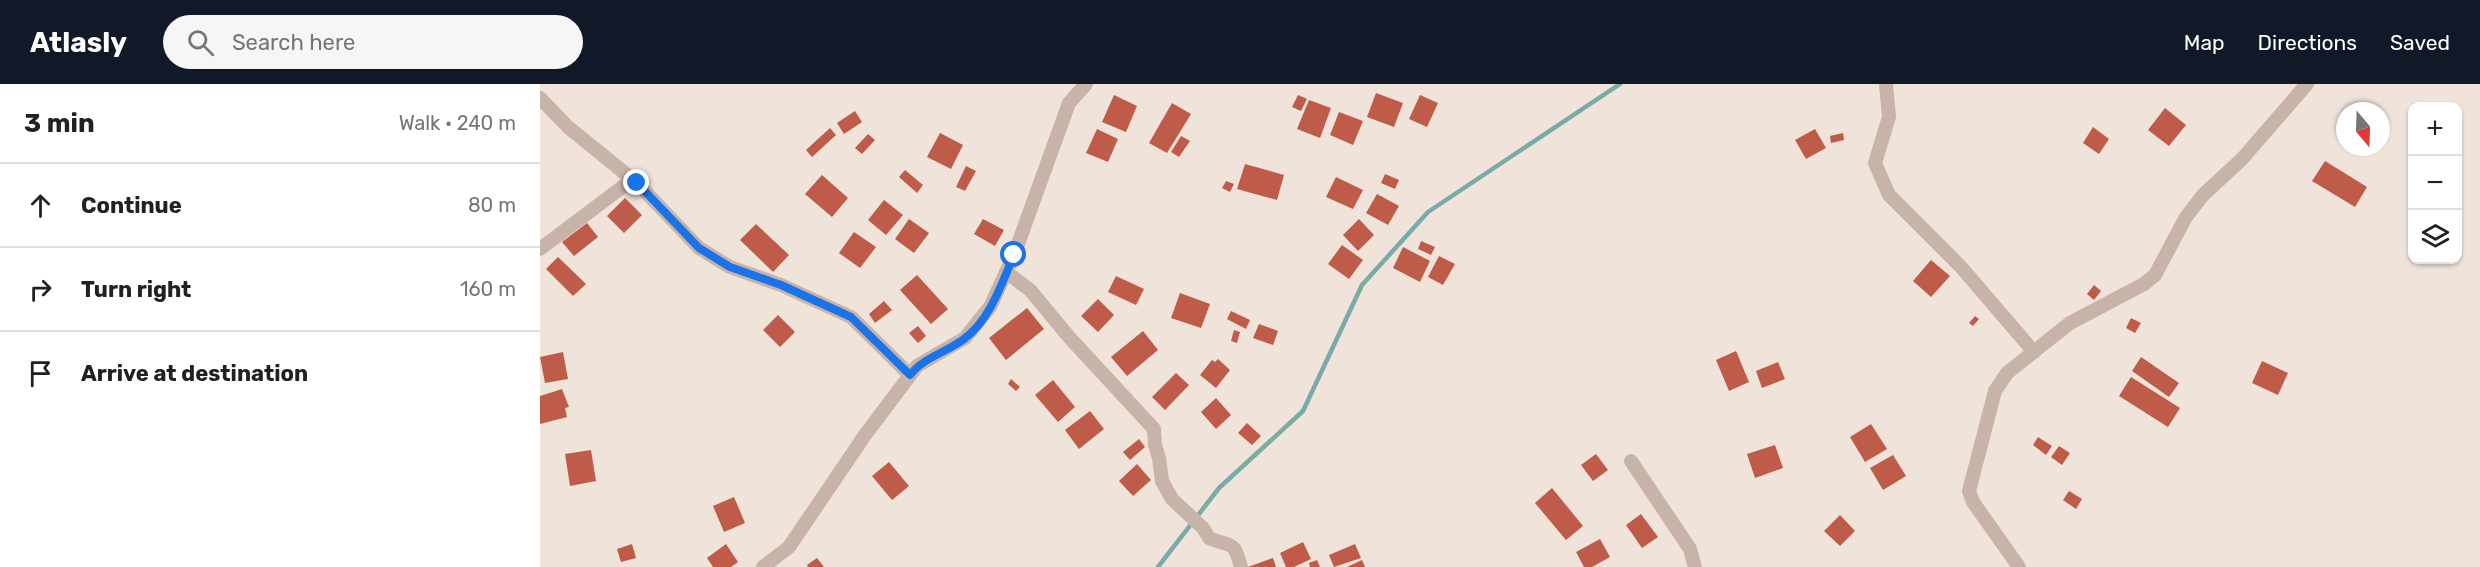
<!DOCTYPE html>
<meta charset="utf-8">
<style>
body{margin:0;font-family:Rubik,sans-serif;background:#f6f6f6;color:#202124}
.controls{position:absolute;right:18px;top:18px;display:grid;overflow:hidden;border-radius:12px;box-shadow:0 2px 4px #0004}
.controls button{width:54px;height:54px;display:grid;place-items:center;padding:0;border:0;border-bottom:2px solid #e0e0e0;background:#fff;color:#202124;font:30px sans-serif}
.compass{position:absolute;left:1796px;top:18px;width:54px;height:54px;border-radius:50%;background:#fff;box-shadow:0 2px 4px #0004;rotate:161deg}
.stop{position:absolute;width:18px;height:18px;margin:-14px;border:4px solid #1a73e8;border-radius:50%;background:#fff}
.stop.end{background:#1a73e8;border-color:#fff;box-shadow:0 2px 6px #0008}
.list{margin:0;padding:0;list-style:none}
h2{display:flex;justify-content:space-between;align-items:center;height:78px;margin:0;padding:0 24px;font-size:26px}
h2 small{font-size:20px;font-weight:400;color:#757577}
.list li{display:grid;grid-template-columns:39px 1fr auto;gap:18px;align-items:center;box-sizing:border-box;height:84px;padding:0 24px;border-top:2px solid #e0e0e0}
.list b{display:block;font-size:22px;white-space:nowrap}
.list em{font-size:20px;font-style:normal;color:#757577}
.icon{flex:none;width:33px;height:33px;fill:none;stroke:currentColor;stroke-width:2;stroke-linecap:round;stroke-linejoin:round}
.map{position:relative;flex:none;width:1940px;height:483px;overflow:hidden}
header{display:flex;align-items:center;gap:36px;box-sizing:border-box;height:84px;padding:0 30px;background:#111827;color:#fff}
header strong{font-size:28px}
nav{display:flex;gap:33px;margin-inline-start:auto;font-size:21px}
.search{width:420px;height:54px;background:#f6f6f6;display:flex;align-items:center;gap:15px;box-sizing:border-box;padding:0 21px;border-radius:33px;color:#757577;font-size:22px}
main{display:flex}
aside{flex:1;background:#fff}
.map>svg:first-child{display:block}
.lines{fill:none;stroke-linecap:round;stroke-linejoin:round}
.stream{stroke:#7baba8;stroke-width:4.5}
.building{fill:#be5b49}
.street{stroke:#c7b3a7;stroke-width:14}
.route{stroke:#1a73e8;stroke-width:8}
</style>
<header>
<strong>Atlasly</strong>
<div class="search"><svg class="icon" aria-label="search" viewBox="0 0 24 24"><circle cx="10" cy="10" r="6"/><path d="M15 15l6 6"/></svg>Search here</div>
<nav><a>Map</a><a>Directions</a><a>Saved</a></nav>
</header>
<main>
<aside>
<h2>3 min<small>Walk · 240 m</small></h2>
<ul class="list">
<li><svg class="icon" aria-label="ahead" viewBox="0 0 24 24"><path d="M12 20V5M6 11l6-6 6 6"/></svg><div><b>Continue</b></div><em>80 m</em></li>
<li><svg class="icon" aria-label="right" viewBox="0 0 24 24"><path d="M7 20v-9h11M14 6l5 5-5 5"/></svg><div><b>Turn right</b></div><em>160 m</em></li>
<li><svg class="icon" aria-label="arrive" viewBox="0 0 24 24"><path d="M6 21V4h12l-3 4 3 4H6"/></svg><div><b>Arrive at destination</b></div></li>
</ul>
</aside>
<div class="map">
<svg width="1940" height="483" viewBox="0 0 1940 483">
<rect width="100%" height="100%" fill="#f0e3da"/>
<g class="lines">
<polyline class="stream" points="618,483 679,404 763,327 822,201 888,128 1080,0"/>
</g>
<g class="building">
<polygon points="836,9 863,19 854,43 827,33"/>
<polygon points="574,11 597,22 586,48 562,38"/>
<polygon points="758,11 767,15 761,27 752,23"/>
<polygon points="880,11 898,19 887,43 869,35"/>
<polygon points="769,16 791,24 780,54 757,45"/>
<polygon points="632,19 651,30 627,69 609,59"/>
<polygon points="1625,24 1646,41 1629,62 1608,46"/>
<polygon points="315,27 322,38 304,50 297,39"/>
<polygon points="799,28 823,37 813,61 790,51"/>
<polygon points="1553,43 1569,55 1559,70 1543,59"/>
<polygon points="290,44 296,51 272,73 266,66"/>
<polygon points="557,45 578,55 568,78 546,69"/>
<polygon points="1275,45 1286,64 1266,75 1255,56"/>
<polygon points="400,49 423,61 411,85 387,73"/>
<polygon points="1303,49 1304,56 1291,59 1290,52"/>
<polygon points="328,50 335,56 322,70 315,64"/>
<polygon points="641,52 650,57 639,73 631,68"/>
<polygon points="1785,77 1827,103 1815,123 1772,97"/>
<polygon points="705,80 744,91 737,116 697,105"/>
<polygon points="426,82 436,87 425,107 416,103"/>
<polygon points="365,86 383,101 377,109 359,93"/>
<polygon points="845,90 859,96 855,105 841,99"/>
<polygon points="282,91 308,114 292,133 265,110"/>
<polygon points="796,93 823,106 813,125 786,113"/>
<polygon points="686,97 694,100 690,108 682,104"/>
<polygon points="837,110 859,122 848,141 826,129"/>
<polygon points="85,114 102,131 84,149 67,132"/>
<polygon points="344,116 363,131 346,151 328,136"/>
<polygon points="369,135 389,149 374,169 355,155"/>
<polygon points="443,135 464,146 455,162 434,150"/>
<polygon points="819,135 834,151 818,167 803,151"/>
<polygon points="47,139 58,153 34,172 22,158"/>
<polygon points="216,140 249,171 233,188 200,156"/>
<polygon points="314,148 336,163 320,184 299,169"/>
<polygon points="881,157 895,163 891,171 878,165"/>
<polygon points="802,161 823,176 809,195 788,180"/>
<polygon points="863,163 890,177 880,198 853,184"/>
<polygon points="899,172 915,180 903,201 888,193"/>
<polygon points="18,173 46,200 33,212 6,185"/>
<polygon points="1391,176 1410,192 1391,213 1373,197"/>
<polygon points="377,191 408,225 391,240 360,206"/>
<polygon points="576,192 604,205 596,221 568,208"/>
<polygon points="1554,201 1561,207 1554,216 1547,210"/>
<polygon points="640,209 670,220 661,244 631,234"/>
<polygon points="558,215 574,231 558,248 541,232"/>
<polygon points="344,217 352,226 335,239 329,230"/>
<polygon points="487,224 504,245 466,276 449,254"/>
<polygon points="691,227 710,236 706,245 687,235"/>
<polygon points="238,231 255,248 240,263 223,246"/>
<polygon points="1435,232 1439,235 1433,242 1429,239"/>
<polygon points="1591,234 1601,239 1595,249 1586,244"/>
<polygon points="719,240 738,247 733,261 713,254"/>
<polygon points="378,242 386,252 378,259 369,249"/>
<polygon points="694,246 700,248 697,259 691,257"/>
<polygon points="603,247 618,266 587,292 571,273"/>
<polygon points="1196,267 1209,298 1189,307 1176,276"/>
<polygon points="23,268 28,295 5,299 0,273"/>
<polygon points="1601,273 1639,299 1629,313 1592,287"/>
<polygon points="678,275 690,286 676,304 660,291 672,276 675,278"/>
<polygon points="1722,277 1748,289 1738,311 1712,299"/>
<polygon points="1238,278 1245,295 1222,304 1216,287"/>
<polygon points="636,289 649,301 625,326 612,313"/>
<polygon points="1591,293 1640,324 1628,343 1579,312"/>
<polygon points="471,295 480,303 476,307 468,300"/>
<polygon points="513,296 535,323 518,338 495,311"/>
<polygon points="22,305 29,323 25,324 27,333 0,340 0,312"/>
<polygon points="676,314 691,331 676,345 661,328"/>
<polygon points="550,327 564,345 539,365 525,346"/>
<polygon points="707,339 721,352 712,361 698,349"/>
<polygon points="1331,340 1347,365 1325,378 1310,353"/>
<polygon points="1498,353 1512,362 1506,371 1493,361"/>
<polygon points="599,355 605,363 590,376 583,368"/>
<polygon points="1235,361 1243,384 1215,394 1207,370"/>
<polygon points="1519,362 1530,369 1522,381 1511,373"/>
<polygon points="51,366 56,397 30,402 25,370"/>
<polygon points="1056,370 1068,386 1053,397 1041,381"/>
<polygon points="1353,371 1366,392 1343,406 1330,384"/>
<polygon points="349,378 369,402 352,416 332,392"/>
<polygon points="597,380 611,396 593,412 579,397"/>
<polygon points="1012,404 1043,442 1026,456 995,419"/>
<polygon points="1529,407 1542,415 1536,425 1523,416"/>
<polygon points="194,413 205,439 184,448 173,422"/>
<polygon points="1101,430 1118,453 1102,464 1086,441"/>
<polygon points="1300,431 1315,447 1300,462 1284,447"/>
<polygon points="1060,455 1070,473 1052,483 1044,483 1036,468"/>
<polygon points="763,458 771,475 754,483 746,483 740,469"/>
<polygon points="92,460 96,474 81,478 77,465"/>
<polygon points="186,460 198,478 191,483 173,483 167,474"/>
<polygon points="815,460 821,474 794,483 789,471"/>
<polygon points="277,474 284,483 268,483 267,481"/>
<polygon points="733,474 736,483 708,483"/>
<polygon points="777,476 780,483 770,483 769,479"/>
<polygon points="822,476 825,483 807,483"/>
</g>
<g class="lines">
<g class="street">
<polyline points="1346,0 1349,33 1335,79 1349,111 1421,183 1494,268"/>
<polyline points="0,14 28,43 97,99 159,164 190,183 241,201 311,233 370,291"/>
<polyline points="0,165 93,95"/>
<path d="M466 188 490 206 529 253 614 345 615 361 619 374 622 397 632 415 663 444 669 454C690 464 693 453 701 483"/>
<polyline points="1091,377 1150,465 1155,483"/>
<polyline points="223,483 249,463 325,351 377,282 425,254 450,223 474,171 529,19 546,0"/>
<polyline points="1479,483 1433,418 1429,407 1455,307 1467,289 1530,239 1604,200 1615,191 1646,133 1663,111 1702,75 1767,0"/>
</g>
</g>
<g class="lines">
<path class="route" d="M97 99 159 164 190 183 241 201 311 233 370 291C384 273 407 268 424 255 450 236 462 199 474 171"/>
</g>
</svg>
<div class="controls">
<button>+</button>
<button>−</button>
<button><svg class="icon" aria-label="layers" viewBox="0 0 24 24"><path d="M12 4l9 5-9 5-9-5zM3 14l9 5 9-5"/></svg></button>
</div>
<svg class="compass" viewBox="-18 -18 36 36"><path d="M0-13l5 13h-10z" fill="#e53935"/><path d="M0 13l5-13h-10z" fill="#757577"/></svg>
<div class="stop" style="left:474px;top:171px"></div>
<div class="stop end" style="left:97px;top:99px"></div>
</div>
</main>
